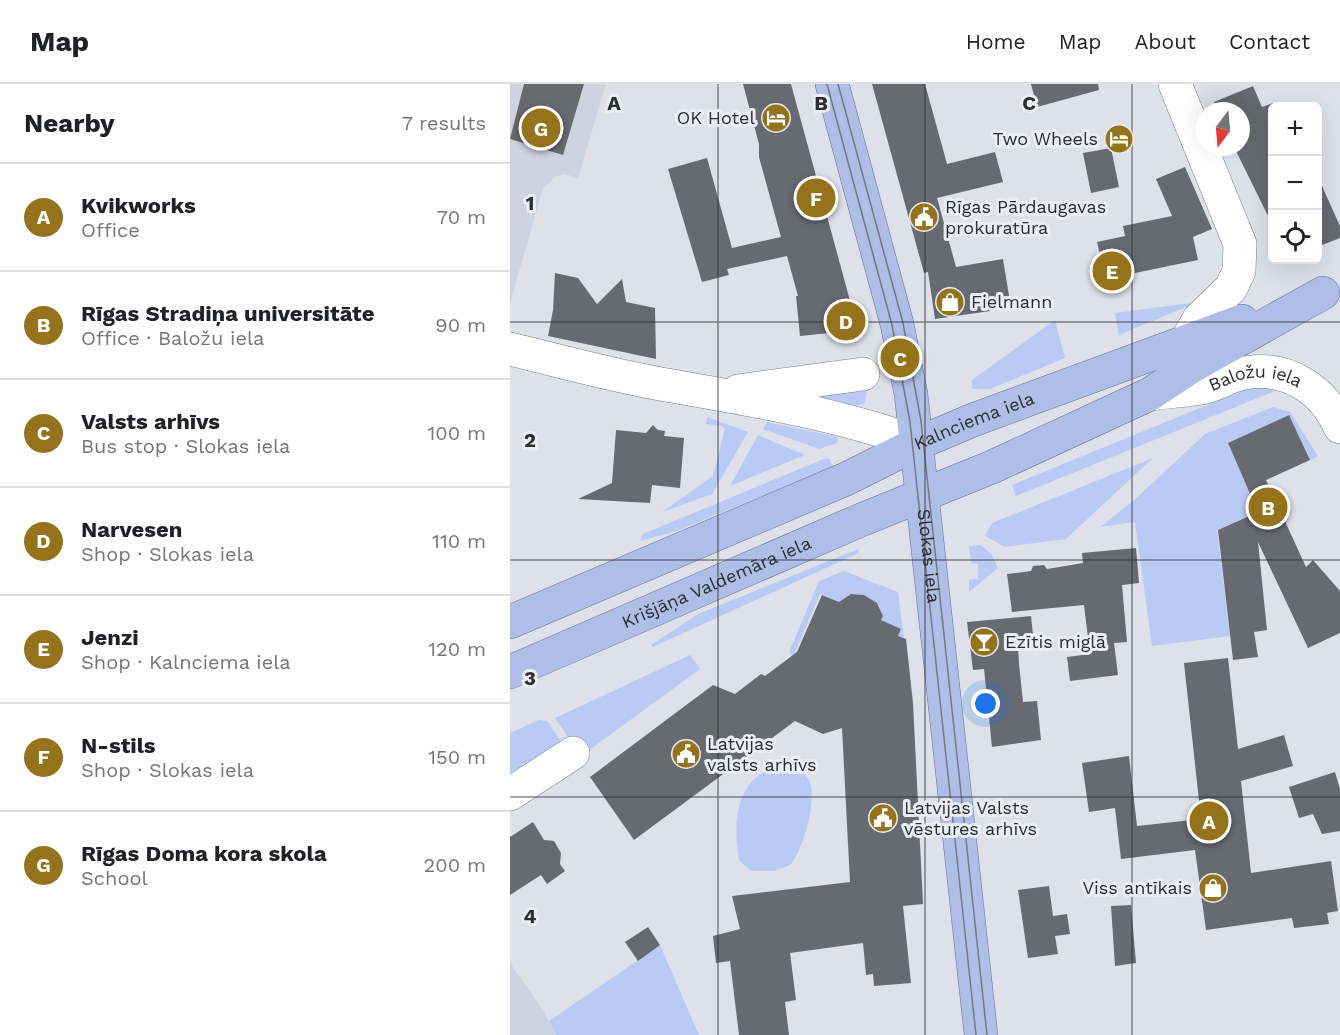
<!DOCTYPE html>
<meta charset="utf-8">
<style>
body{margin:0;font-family:"Work Sans",sans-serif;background:#f6f6f6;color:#202124}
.controls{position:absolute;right:18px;top:18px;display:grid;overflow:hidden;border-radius:9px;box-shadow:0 6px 24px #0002}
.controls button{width:54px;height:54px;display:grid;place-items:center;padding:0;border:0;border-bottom:2px solid #e0e0e0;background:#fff;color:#202124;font:30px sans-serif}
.compass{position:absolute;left:686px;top:18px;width:54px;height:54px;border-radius:50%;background:#fff;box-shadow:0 6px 24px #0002;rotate:196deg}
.you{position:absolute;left:476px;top:620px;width:21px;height:21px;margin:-15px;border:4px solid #fff;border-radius:50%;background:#1a73e8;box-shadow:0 0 0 9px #1a73e833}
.badge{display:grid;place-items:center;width:39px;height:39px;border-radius:50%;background:#94731a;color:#fff;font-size:20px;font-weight:700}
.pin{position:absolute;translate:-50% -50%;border:3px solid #fff;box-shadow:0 2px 6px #0006}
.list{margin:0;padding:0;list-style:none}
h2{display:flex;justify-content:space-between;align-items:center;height:78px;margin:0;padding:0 24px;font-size:26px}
h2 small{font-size:20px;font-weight:400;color:#757577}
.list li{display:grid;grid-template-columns:39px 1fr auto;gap:18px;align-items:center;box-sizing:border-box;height:108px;padding:0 24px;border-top:2px solid #e0e0e0}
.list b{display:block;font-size:22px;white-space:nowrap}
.list p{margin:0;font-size:20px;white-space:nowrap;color:#757577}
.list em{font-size:20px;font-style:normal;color:#757577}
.icon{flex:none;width:33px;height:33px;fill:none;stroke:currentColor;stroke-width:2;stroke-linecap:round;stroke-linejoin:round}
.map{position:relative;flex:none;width:830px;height:951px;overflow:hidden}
header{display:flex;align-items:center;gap:36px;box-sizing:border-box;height:84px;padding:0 30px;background:#fff;border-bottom:2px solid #e0e0e0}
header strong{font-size:28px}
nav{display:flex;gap:33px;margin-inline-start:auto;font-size:21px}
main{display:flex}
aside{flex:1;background:#fff}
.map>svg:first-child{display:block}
.built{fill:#cdd3e1}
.green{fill:#b9cbf4}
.building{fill:#676a71}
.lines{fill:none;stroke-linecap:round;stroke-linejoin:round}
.minor-casing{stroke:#7c7f86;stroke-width:34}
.major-casing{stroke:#5d6f9c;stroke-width:34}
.minor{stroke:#fff;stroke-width:33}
.major{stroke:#aebee7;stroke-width:33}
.tram{stroke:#76797d;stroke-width:1.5}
.grid{fill:none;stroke:#2b2d2f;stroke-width:1.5;stroke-opacity:0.55}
.labels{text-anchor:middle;stroke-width:6;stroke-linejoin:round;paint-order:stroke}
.poi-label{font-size:18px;fill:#2b2d2f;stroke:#ebeef6;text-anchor:start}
.street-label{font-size:18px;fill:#2b2d2f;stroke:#ebeef6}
.grid-label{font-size:20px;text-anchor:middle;font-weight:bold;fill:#2b2d2f;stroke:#ebeef6;stroke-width:6;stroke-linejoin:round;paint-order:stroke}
</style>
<header>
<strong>Map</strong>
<nav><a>Home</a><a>Map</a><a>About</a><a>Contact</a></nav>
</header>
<main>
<aside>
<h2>Nearby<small>7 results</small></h2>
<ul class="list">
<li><span class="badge">A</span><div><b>Kvikworks</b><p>Office</p></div><em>70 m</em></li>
<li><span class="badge">B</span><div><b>Rīgas Stradiņa universitāte</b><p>Office · Baložu iela</p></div><em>90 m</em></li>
<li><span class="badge">C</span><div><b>Valsts arhīvs</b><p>Bus stop · Slokas iela</p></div><em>100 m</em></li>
<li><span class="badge">D</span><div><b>Narvesen</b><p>Shop · Slokas iela</p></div><em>110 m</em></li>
<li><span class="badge">E</span><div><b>Jenzi</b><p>Shop · Kalnciema iela</p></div><em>120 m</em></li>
<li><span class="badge">F</span><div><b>N-stils</b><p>Shop · Slokas iela</p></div><em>150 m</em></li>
<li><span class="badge">G</span><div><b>Rīgas Doma kora skola</b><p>School</p></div><em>200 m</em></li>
</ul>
</aside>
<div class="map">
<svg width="830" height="951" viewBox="0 0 830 951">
<rect width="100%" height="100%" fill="#dee1e9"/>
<g class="built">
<polygon points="0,0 96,0 68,94 55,90 47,92 33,104 0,219"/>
<polygon points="0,879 33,926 46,951 0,951"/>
</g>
<g class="green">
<polygon points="688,218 609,251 605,229"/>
<polygon points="545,236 555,274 480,305 462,305 462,296"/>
<polygon points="755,302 775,303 506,412 502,401 734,306"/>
<polygon points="357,306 355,319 346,322 342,327 293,311"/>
<polygon points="763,323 780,328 808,372 800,376 779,331 718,359 748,428 707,446 720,552 642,562 625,438 590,443 623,417 695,350"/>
<polygon points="197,333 238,348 202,410 152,428 203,392 215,345 212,342 196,340"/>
<polygon points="257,338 327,353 328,359 309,365 253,345"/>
<polygon points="248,351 295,371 220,402"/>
<polygon points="316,374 320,375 323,383 167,447 130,457 133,450"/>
<polygon points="643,374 556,455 495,463 475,452 482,439"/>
<polygon points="471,461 482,471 488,484 459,508 459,496 468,495 468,480 461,479 459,462"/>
<polygon points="348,465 349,469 143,563 141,561 188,530"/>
<polygon points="334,487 388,508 394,555 388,552 391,545 371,536 370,522 354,511 344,510 329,518 310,510 283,573 279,568 309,497"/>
<polygon points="180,571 190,585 71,672 45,634"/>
<polygon points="29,636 37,637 53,660 0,695 0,649"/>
<path d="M266 682C277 681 293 686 299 696 308 714 293 767 280 781L264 787H241L229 776C223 739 224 697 266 682Z"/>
<polygon points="150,861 189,951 46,951 39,937"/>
</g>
<g class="building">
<polygon points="14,0 74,0 53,71 0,55"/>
<polygon points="233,0 281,0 348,246 290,252 286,212 288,212 277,172 217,185 219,191 192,198 158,85 197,74 222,164 271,153 249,73 249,60"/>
<polygon points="362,0 415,0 437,80 485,68 493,98 427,114 446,183 493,175 501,224 425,235 418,188 414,189"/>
<polygon points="521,0 588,0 589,6 527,23"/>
<polygon points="743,2 752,23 763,19 762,140 724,63 731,63 731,27 708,27 704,18"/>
<polygon points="601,64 609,103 581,109 573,69"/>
<polygon points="675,83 702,145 683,153 688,176 596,195 587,158 615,152 613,142 662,132 646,95"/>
<polygon points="807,91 830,142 830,154 807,163"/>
<polygon points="45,189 68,194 87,220 112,195 116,218 145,224 146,275 38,252 43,226"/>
<polygon points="779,331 800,376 756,396 796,483 803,476 830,507 830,549 798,564 748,458 757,546 744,548 748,573 723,576 708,446 748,428 718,359"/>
<polygon points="143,341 148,346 155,347 154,352 174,354 170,404 142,401 140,419 68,415 102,399 106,346 136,349"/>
<polygon points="626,464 629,499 612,501 617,558 604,559 608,591 560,597 557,573 580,570 574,521 502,528 497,490 521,487 523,482 534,481 537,485 573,479 572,469"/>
<polygon points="341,510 354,511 367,519 373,532 371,536 391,545 388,552 396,555 403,619 413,820 393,822 401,899 364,902 363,890 356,891 353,859 280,869 286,916 275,918 279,951 229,951 220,877 206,879 203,852 230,845 222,812 340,798 332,644 313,650 285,637 124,756 80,693 203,601 225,610 251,590 255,592 287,568 312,511 329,518"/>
<polygon points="521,532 524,560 508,562 509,580 513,618 527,617 531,656 482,663 474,585 463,586 457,538"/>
<polygon points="718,574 728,665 774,651 783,682 731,697 741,789 821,777 828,827 817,829 819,840 784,844 782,834 696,846 685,766 611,775 605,724 579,728 572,679 619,672 627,742 691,735 674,579"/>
<polygon points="825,688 830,705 830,747 812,750 803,730 789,734 779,703"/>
<polygon points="23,738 34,756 44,757 51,769 50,780 55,787 37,800 31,791 0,811 0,753"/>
<polygon points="539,802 543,832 557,830 560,850 545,852 548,870 518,874 508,806"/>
<polygon points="621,821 626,879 605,882 601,822"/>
<polygon points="138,843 150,861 128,877 115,858"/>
</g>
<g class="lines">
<g class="minor-casing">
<g id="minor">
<polyline points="665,0 730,160 729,187 721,204 689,235 677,256"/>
<path d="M0 265C50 277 100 291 151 300 237 315 326 329 408 359"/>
<polyline points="228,307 353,290"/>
<path id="s1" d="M640 310C659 307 681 307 699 302 711 298 722 291 734 289 777 281 814 306 830 343"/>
<polyline points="0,710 63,669"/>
</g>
</g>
<g class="major-casing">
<g id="major">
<path id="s2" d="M322 0 387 240 401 310 471 951"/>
<path id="s3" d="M0 538 336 395 404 361 463 336 732 237"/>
<path id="s4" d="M0 588 351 436 482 383 640 310 684 281 813 209"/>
</g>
</g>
<use href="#minor" class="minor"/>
<use href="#major" class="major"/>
<g class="tram">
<polyline points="317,0 382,241 400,338 466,951"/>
<polyline points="328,0 393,239 411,337 477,951"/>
</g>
</g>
<path class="grid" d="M208 0V951M415 0V951M622 0V951M0 238H830M0 476H830M0 713H830"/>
<defs>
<g id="hotel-disc" transform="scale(1.5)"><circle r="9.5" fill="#94731a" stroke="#ebeef6"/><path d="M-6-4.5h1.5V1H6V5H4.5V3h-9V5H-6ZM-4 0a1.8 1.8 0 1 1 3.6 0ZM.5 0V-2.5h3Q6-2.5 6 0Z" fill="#fff"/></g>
<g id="civic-disc" transform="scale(1.5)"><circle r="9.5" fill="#94731a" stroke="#ebeef6"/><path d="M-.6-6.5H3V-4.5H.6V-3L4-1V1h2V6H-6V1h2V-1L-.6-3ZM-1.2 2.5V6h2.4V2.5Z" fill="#fff"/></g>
<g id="shop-disc" transform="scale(1.5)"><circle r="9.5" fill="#94731a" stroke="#ebeef6"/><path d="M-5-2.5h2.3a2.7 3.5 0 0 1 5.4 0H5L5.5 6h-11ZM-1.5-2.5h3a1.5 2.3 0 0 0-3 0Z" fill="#fff"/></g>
<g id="bar-disc" transform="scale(1.5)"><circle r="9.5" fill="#94731a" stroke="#ebeef6"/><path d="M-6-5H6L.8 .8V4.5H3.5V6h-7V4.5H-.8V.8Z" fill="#fff"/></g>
</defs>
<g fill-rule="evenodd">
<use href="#hotel-disc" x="266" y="34"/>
<use href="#hotel-disc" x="609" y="55"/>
<use href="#civic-disc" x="414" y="133"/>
<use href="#shop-disc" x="440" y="218"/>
<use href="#bar-disc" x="474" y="558"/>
<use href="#civic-disc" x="176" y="670"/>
<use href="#civic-disc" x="373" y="734"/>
<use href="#shop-disc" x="703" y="804"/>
</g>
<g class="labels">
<g class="poi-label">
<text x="245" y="40" text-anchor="end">OK Hotel</text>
<text x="588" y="61" text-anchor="end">Two Wheels</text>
<text x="435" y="129">Rīgas Pārdaugavas<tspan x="435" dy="21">prokuratūra</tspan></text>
<text x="461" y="224">Fielmann</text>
<text x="495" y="564">Ezītis miglā</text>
<text x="197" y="666">Latvijas<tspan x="197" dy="21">valsts arhīvs</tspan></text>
<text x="394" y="730">Latvijas Valsts<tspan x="394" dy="21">vēstures arhīvs</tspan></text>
<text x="682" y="810" text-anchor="end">Viss antīkais</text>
</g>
<g class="street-label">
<text dy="6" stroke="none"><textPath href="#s1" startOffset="108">Baložu iela</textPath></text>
<text dy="6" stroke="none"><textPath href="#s3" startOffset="506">Kalnciema iela</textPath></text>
<text dy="6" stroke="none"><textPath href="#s2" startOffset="483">Slokas iela</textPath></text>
<text dy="6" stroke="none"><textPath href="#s4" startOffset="225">Krišjāņa Valdemāra iela</textPath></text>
</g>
</g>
<g class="grid-label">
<text x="104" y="26">A</text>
<text x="311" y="26">B</text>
<text x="519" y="26">C</text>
<text x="20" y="126">1</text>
<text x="20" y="363">2</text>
<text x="20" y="601">3</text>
<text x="20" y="839">4</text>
</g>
</svg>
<div class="controls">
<button>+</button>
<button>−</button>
<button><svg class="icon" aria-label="locate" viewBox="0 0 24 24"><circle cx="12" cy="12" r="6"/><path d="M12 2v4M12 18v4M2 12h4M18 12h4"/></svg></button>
</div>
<svg class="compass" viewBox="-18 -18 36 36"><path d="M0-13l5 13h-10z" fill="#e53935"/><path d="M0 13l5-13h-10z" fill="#757577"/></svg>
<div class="you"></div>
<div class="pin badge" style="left:699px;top:737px">A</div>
<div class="pin badge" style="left:758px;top:423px">B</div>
<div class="pin badge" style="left:390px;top:274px">C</div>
<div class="pin badge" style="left:336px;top:237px">D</div>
<div class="pin badge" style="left:602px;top:187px">E</div>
<div class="pin badge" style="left:306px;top:114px">F</div>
<div class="pin badge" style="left:31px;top:44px">G</div>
</div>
</main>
